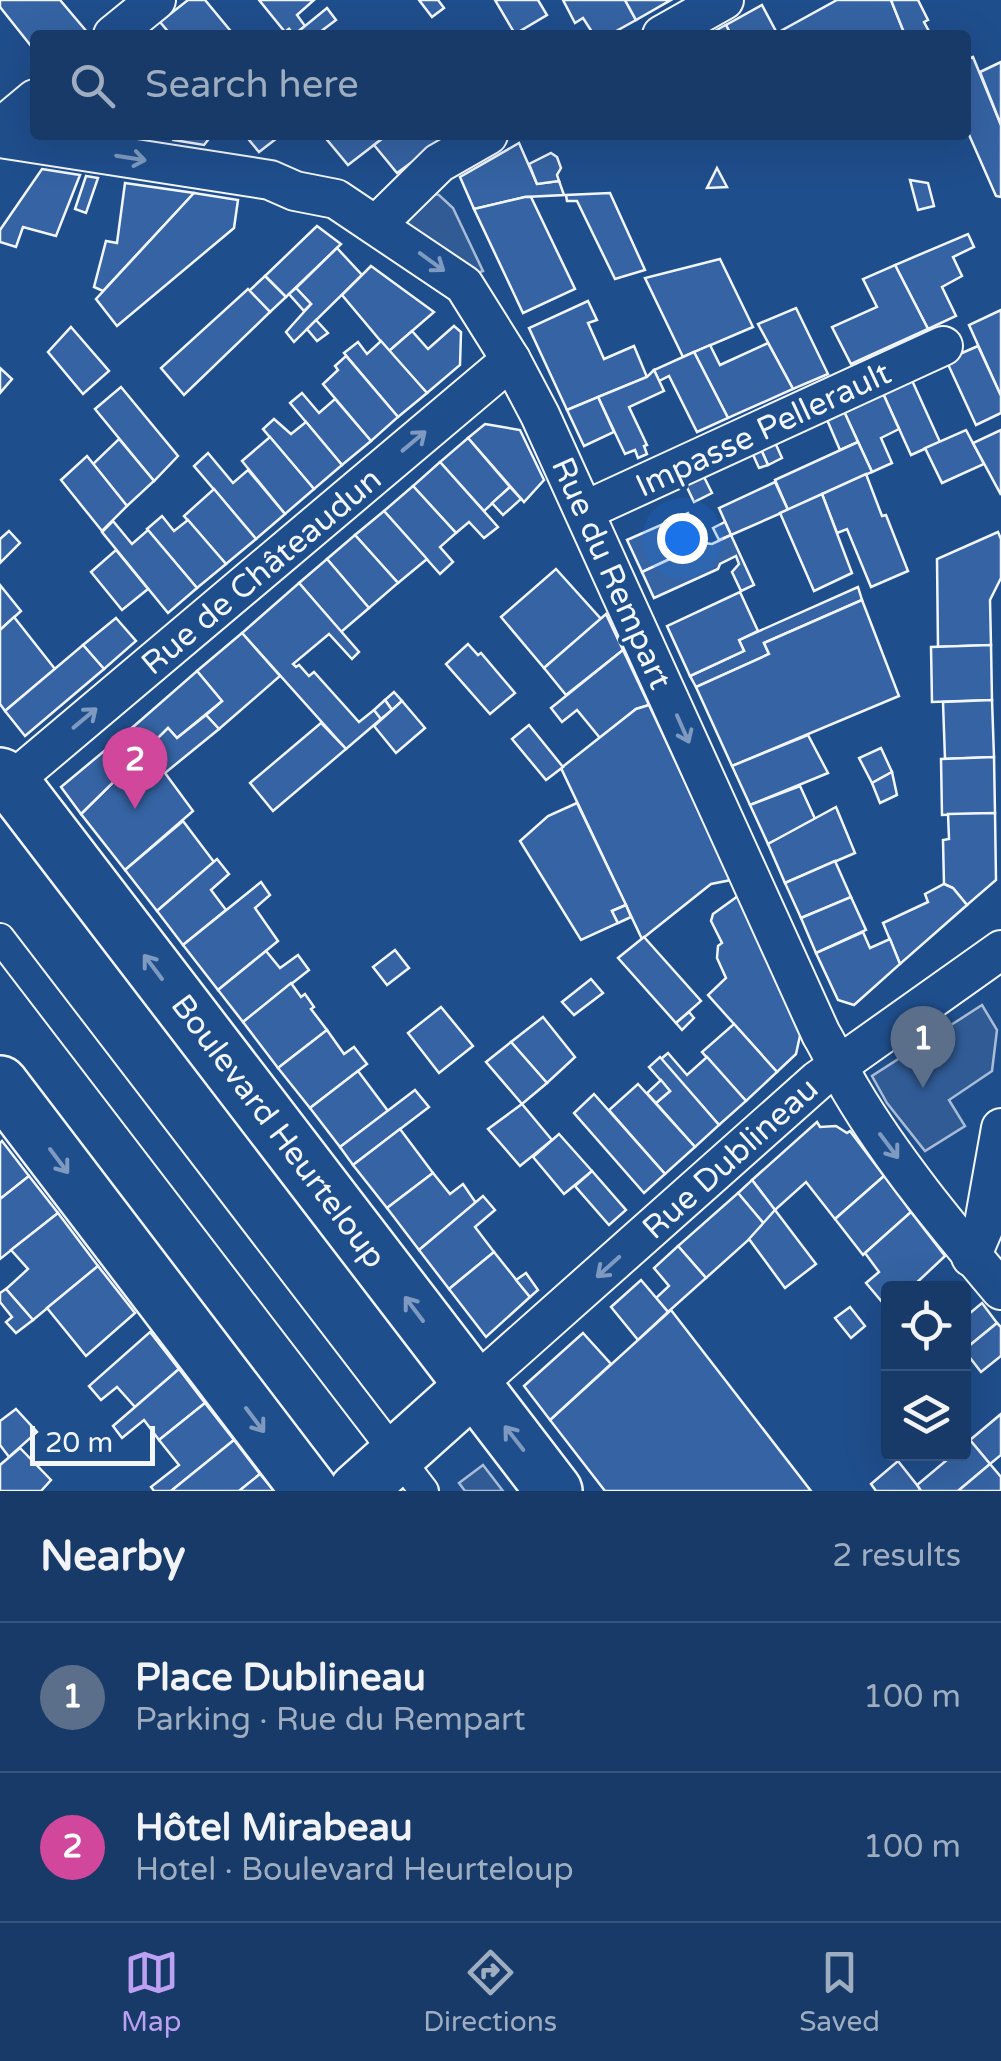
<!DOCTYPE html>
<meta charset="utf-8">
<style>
body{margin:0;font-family:"Varela Round",sans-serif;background:#244571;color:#f1f3f6}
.controls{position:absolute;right:30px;bottom:30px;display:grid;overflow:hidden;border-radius:10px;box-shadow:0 10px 40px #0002}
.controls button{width:90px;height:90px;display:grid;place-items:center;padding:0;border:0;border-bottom:2px solid #36547d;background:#173a69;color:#f1f3f6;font:50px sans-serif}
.scale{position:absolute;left:30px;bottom:25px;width:125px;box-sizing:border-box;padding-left:10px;border:5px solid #f2f6ff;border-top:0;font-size:28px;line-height:35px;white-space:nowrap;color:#f2f6ff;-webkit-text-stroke:8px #1f4e8c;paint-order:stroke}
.you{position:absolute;left:682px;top:538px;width:35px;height:35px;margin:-25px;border:8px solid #fff;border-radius:50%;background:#1a73e8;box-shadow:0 0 0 15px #1a73e833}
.badge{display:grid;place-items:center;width:65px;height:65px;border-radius:50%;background:#bca0f2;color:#fff;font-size:32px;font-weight:700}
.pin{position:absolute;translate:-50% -82px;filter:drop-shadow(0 2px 5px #0008)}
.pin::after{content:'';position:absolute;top:52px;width:35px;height:30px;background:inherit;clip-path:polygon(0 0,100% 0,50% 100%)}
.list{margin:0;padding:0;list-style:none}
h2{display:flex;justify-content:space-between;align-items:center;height:130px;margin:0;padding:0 40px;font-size:42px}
h2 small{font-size:32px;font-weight:400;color:#9eadc0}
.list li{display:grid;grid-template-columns:65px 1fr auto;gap:30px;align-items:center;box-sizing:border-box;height:150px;padding:0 40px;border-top:2px solid #36547d}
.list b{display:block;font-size:38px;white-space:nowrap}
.list p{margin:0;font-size:32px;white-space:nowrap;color:#9eadc0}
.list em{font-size:32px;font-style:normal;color:#9eadc0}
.icon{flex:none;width:55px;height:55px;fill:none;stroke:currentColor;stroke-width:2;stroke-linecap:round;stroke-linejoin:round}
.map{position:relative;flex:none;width:1001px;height:1491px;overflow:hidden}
.search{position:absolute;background:#173a69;box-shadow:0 10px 40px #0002;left:30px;right:30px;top:30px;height:110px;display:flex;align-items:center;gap:25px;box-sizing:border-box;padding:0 35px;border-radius:10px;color:#9eadc0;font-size:38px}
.sheet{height:430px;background:#173a69}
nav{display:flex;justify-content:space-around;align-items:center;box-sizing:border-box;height:140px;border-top:2px solid #36547d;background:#173a69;font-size:28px;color:#9eadc0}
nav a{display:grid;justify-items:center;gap:5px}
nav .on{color:#bca0f2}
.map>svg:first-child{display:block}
.built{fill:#305b95;stroke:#a8bbd7;stroke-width:2.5}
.building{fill:#3563a3;stroke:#f2f6ff;stroke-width:2.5}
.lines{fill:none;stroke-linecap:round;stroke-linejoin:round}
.pedestrian-casing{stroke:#f2f6ff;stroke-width:32}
.minor-casing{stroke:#f2f6ff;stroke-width:42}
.primary-casing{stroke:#f2f6ff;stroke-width:60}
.pedestrian{stroke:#1f4e8c;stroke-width:28}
.minor{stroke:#1f4e8c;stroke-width:38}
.primary{stroke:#1f4e8c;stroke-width:55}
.oneway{stroke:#7e9ac0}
.labels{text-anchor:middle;stroke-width:8;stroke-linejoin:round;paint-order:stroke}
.street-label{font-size:32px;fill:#f2f6ff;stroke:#1f4e8c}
</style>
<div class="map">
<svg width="1001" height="1491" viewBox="0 0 1001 1491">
<rect width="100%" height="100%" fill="#1f4e8c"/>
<g class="built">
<polygon points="425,190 439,195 453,208 483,271 469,276 410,231 406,219"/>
<polygon points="982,1005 997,1030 992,1071 949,1100 965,1126 925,1151 887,1103 872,1076"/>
<polygon points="483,1465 503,1491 465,1491 459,1483"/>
</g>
<g class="building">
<polygon points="0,0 60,0 88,33 35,35 35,51 0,7"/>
<polygon points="188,0 205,0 234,35 171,35 160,22"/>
<polygon points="259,0 314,0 297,15 305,26 294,35 289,29 285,32"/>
<polygon points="419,0 438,0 444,8 432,17"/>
<polygon points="495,0 538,0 547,15 515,34"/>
<polygon points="563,0 625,0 636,20 609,35 594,35 583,18 575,23"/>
<polygon points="625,0 671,0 636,20"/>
<polygon points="837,0 891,0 905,35 778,35 777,33"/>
<polygon points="891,0 918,0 928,20 924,22 931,35 905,35"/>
<polygon points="762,5 778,35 731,35 726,25"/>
<polygon points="327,8 336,20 316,35 287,35 285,32 289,29 294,35"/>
<polygon points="726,25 731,35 708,35 722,27"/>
<polygon points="973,57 1001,125 1001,197 996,196 966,128 966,60"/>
<polygon points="1001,62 1001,125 980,72"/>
<polygon points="178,135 212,135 204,145 174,140"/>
<polygon points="245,135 281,135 259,152"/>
<polygon points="323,135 387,135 348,165"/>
<polygon points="387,135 443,135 445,138 397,173 374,145"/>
<polygon points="519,143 537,184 559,181 564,195 525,197 474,209 460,177"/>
<polygon points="551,153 557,157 561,168 557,175 559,181 537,184 529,164"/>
<polygon points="717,168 727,187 707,188"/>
<polygon points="42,169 80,175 56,236 23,227 16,247 0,242 0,230"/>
<polygon points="86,176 98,178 86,213 75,209"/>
<polygon points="910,180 928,183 934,206 918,210"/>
<polygon points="125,183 194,193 103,291 94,287 106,241 117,243"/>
<polygon points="194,193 238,200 234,228 117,326 96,299"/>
<polygon points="610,193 645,270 615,279 577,201 567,201 566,195"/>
<polygon points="525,197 531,197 575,289 523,313 474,209"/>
<polygon points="317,226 341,244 286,297 265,276"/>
<polygon points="968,234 974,247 953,257 962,276 942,287 956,316 928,329 895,265"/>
<polygon points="337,248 362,275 294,342 286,332 311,304 296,288"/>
<polygon points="720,259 753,327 683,357 645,278"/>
<polygon points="895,265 928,329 851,364 832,327 877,307 863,279"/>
<polygon points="371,266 434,312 389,351 342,295"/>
<polygon points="265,276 286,297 270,312 249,291"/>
<polygon points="296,288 311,304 304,311 289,294"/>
<polygon points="248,289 270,312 184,395 161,368"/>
<polygon points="588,301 597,320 588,323 604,359 634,346 647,377 567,410 529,328"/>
<polygon points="796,308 828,374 793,389 758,324"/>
<polygon points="1001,310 1001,396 969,325"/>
<polygon points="316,320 328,333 317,341 307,329"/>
<polygon points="454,326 461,332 460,365 427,393 389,351 412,331 428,349"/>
<polygon points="71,327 109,371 83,394 48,352"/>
<polygon points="381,341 427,393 398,417 344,353 358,342 367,354"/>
<polygon points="768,343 793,389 728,418 694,352 710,345 720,365"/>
<polygon points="978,346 1001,396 1001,413 976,425 946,360"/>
<polygon points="694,352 728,418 697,432 669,376 659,381 654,370"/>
<polygon points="346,356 398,417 371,441 323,384 338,370 335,366"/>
<polygon points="0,368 12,379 0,393"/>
<polygon points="654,370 664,391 629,407 647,445 644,446 647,454 638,458 635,450 625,454 598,397 647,377"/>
<polygon points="910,376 940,442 911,455 881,389"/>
<polygon points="121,387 178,456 154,481 95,409"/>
<polygon points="881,389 899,429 881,438 892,463 872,472 842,407"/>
<polygon points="302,393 319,413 335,399 371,441 342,465 290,403"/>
<polygon points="598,397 614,432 584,446 567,410"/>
<polygon points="842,407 858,442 840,450 825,415"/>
<polygon points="274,419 291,434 306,422 342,465 314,489 263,429"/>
<polygon points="485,424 520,430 544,480 524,502 468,438"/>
<polygon points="966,430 984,464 942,483 925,448"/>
<polygon points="1001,430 1001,495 973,443"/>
<polygon points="270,437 314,489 285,514 242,461"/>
<polygon points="468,438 510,487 484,511 440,462"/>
<polygon points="773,438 782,458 768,465 759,445"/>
<polygon points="119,439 154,481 127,506 93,464"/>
<polygon points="858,442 872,472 788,510 775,480"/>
<polygon points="759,445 768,465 759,468 750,448"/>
<polygon points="208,453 233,483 248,470 285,514 256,539 194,466"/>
<polygon points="87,456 127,506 102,531 61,480"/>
<polygon points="440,462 498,527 484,538 469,522 456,533 413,486"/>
<polygon points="701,471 712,493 694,502 683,479"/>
<polygon points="866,474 882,516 886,515 908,571 871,587 847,529 837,533 822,494"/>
<polygon points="775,482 788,510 731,535 719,508"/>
<polygon points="413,486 456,533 440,547 453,562 440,574 384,511"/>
<polygon points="510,487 521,499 503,515 492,503"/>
<polygon points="214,489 256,539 226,564 184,516"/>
<polygon points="822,494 852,573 814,591 780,513"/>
<polygon points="384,511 427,559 398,583 355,535"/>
<polygon points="688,513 704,543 642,572 627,540"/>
<polygon points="162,516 174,531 188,520 226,564 197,588 147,529"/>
<polygon points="113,521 132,544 148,530 197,588 168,613 102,532"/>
<polygon points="725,522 731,535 719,540 713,528"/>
<polygon points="9,531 20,543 0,563 0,539"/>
<polygon points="998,532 1001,539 1001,578 990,600 991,645 938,647 937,559"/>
<polygon points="355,535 398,583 369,608 327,559"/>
<polygon points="731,535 754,585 741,591 732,572 739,564 736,556 720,564 718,569 654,598 642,572 704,543 712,544"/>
<polygon points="116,550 148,589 122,610 91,572"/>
<polygon points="327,559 369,608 341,632 299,583"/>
<polygon points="556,569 601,619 544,668 501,617"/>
<polygon points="299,583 359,652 352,659 329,634 293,664 296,667 299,665 309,676 314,672 359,722 374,710 381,719 346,749 242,633"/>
<polygon points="0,585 21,611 0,630"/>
<polygon points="858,587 862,600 764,643 769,654 696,687 690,676 744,651 739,640"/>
<polygon points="740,592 758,631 739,640 744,651 690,676 667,626"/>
<polygon points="862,600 899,696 732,766 696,687 769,654 764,643"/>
<polygon points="606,614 623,650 566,695 544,668"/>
<polygon points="14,617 55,669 5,711 0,704 0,630"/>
<polygon points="116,618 136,641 104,669 83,645"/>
<polygon points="242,633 280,676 219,729 206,715 222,701 197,671"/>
<polygon points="468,644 478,655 481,653 515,693 490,714 446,664"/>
<polygon points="83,645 104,669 25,736 5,711"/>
<polygon points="991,645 992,700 932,702 931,647"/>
<polygon points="623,650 649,705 636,709 600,738 577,710 562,722 551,708"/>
<polygon points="197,671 222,701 177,738 168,728 149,747 133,727"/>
<polygon points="394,692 402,701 392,710 385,700"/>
<polygon points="385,700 392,710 381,719 374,710"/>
<polygon points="992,700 994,757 945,759 943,702"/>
<polygon points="402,701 425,728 396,753 374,726"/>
<polygon points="649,705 731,880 711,884 642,939 561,768 636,709"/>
<polygon points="206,715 219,729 165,773 193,811 125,870 81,814 168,728 177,738"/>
<polygon points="321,723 346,749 273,811 250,783"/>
<polygon points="529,725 563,767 546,780 512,739"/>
<polygon points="133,727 149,747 81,814 61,787"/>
<polygon points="808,735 828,773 750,805 732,766"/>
<polygon points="881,748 892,772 872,783 859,758"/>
<polygon points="994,757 995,813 942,815 941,759"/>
<polygon points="892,772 897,795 880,803 872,783"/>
<polygon points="800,786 816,821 768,844 750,805"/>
<polygon points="577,803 626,905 612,911 618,923 581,940 520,841 548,816"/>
<polygon points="836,807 855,853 785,883 768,844"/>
<polygon points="995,813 996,880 967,905 953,888 944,884 943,840 949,839 948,814"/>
<polygon points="183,821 214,862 157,911 125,870"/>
<polygon points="217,859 229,874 211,890 226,910 183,945 157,911"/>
<polygon points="835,861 851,897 801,918 785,883"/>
<polygon points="261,882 270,895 255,908 278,941 218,990 183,945"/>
<polygon points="944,884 953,888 967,905 900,964 883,923 928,902 925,894"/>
<polygon points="738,896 801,1031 796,1054 777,1072 708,995 726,978 717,958 718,946 722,943 711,921 713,914"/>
<polygon points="851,897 866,930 816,953 801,918"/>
<polygon points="626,905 631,917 618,923 612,911"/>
<polygon points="863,932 870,948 890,939 900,964 854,1005 838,1000 816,953"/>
<polygon points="644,937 701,1001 676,1023 618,958"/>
<polygon points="395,950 409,968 387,985 373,967"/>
<polygon points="266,951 280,968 298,955 309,970 243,1022 218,990"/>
<polygon points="591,979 603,993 574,1015 562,1002"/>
<polygon points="291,983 301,997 305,994 314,1007 311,1009 327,1030 278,1068 243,1022"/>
<polygon points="441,1007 473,1046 439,1073 408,1033"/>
<polygon points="689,1012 694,1018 682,1030 676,1023"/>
<polygon points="543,1017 575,1057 547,1083 511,1042"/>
<polygon points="734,1024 777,1072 746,1101 702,1052"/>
<polygon points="327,1030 344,1054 354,1047 367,1064 310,1108 278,1068"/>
<polygon points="511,1042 547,1083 522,1104 486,1062"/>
<polygon points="668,1053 687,1075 707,1057 746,1101 719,1125 661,1059"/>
<polygon points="660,1057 719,1125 695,1147 656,1103 670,1091 649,1067"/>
<polygon points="358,1071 388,1111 340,1147 310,1108"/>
<polygon points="661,1080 670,1091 656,1103 647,1093"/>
<polygon points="638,1084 695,1147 665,1174 609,1110"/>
<polygon points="415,1090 429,1107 353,1165 340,1147"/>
<polygon points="594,1094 665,1174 644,1193 574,1113"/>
<polygon points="522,1104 552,1140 520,1166 488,1129"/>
<polygon points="817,1122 820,1127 836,1126 847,1133 850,1131 884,1176 835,1219 806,1182 775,1210 752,1180"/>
<polygon points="400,1129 433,1173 387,1208 353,1165"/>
<polygon points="559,1134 592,1171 564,1194 533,1157"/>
<polygon points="2,1141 29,1176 0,1199 0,1143"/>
<polygon points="592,1171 626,1210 609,1225 575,1186"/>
<polygon points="433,1173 450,1194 463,1184 476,1203 419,1250 387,1208"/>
<polygon points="29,1176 58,1213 0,1259 0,1199"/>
<polygon points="884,1176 911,1212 863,1255 835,1219"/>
<polygon points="752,1180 775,1210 765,1225 738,1193"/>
<polygon points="738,1193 765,1225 706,1278 678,1246"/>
<polygon points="483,1196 495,1210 475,1227 494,1252 449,1289 419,1250"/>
<polygon points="775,1210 816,1264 785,1288 749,1239"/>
<polygon points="911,1212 945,1256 911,1288 888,1288 888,1309 866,1283 879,1272 865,1253"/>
<polygon points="58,1213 98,1266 33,1320 6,1289 28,1269 11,1250"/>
<polygon points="678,1246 706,1278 668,1312 656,1298 669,1286 654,1268"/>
<polygon points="494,1252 530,1297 486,1337 449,1289"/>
<polygon points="98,1266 135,1313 86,1356 47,1308"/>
<polygon points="526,1273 538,1290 530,1297 516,1280"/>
<polygon points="641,1280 668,1312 638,1340 611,1307"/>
<polygon points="6,1289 33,1320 16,1333 6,1322 12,1317 0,1302 0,1293"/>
<polygon points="982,1303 997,1323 964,1350 964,1318"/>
<polygon points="850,1307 865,1326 851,1338 835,1318"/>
<polygon points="671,1310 811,1491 605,1491 550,1420"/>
<polygon points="997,1323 1001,1327 1001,1356 981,1372 964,1350"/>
<polygon points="150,1332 179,1369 135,1407 117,1387 101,1400 89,1386"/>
<polygon points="583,1333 611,1364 550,1420 524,1386"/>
<polygon points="179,1369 205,1403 159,1440 144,1420 122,1438 113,1426"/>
<polygon points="205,1403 234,1440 171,1491 154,1491 151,1487 179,1465 159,1440"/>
<polygon points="16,1409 37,1432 9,1457 0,1445 0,1421"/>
<polygon points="1001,1414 1001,1455 990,1464 970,1440"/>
<polygon points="234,1440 260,1474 239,1491 171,1491"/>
<polygon points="970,1440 990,1464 958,1491 921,1491 917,1485 954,1454 964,1454 964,1446"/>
<polygon points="20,1448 51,1480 41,1491 0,1491 0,1465"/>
<polygon points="898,1461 917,1485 921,1491 876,1491 871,1484"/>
<polygon points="990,1464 1001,1477 1001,1491 958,1491"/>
<polygon points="260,1474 274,1491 239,1491"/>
</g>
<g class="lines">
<g class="pedestrian-casing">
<polyline id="pedestrian" points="0,938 424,1491"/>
</g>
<g class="minor-casing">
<g id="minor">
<polyline points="113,35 156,0"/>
<polyline points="662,35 724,0"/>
<polyline points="0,128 35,99"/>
<path d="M0 138 270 180 295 191 336 199 464 285 511 360 540 415 821 1034C832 1052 840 1072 851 1090 893 1161 948 1227 1001 1290"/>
<polyline points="377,224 439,163 488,135"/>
<polyline points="584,511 943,346"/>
<polyline points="11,782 511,360"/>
<polyline points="971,1257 983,1229 1001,1128"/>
<polyline points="474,1386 818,1080 1001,950"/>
</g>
</g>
<g class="primary-casing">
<g id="primary">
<polyline points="0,776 11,782 554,1491"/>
<polyline points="0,1084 310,1491"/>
<polyline points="357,1491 474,1386"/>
</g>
</g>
<use href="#pedestrian" class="pedestrian"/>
<use href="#minor" class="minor"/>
<use href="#primary" class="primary"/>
</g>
<defs><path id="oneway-shaft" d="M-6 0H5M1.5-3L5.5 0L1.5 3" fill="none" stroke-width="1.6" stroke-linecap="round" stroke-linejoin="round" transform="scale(2.5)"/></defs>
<g class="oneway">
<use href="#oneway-shaft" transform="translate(131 158) rotate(9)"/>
<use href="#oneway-shaft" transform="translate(432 262) rotate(36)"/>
<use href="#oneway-shaft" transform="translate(414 441) rotate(-40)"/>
<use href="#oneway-shaft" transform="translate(85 718) rotate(-40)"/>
<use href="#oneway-shaft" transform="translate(683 729) rotate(66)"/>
<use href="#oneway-shaft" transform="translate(153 967) rotate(-127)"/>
<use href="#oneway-shaft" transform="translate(889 1146) rotate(53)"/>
<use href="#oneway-shaft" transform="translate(59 1161) rotate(53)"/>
<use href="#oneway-shaft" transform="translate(608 1267) rotate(138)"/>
<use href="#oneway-shaft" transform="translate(414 1309) rotate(-127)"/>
<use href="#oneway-shaft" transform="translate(255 1420) rotate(53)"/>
<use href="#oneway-shaft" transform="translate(514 1438) rotate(-128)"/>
</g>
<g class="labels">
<g class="street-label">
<text transform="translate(763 429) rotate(-25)" y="11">Impasse Pellerault</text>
<text transform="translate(261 571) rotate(-40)" y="11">Rue de Châteaudun</text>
<text transform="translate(612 573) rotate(66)" y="11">Rue du Rempart</text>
<text transform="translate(279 1131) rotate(53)" y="11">Boulevard Heurteloup</text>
<text transform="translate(730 1158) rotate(-42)" y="11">Rue Dublineau</text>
</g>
</g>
</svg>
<div class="controls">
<button><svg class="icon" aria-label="locate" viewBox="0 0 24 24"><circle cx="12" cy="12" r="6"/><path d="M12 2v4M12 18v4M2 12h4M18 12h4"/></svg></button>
<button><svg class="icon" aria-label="layers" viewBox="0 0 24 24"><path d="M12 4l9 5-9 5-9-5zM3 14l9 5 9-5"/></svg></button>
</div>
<div class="scale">20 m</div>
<div class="you"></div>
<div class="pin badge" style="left:923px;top:1088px;background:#5c6f8a">1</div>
<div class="pin badge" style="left:135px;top:809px;background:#d1479c">2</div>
<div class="search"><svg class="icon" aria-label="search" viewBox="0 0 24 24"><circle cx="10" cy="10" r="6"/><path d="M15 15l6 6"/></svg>Search here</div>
</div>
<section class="sheet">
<h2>Nearby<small>2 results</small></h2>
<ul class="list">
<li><span class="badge" style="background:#5c6f8a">1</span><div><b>Place Dublineau</b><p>Parking · Rue du Rempart</p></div><em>100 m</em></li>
<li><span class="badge" style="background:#d1479c">2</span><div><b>Hôtel Mirabeau</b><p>Hotel · Boulevard Heurteloup</p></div><em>100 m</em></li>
</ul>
</section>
<nav>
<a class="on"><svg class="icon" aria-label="map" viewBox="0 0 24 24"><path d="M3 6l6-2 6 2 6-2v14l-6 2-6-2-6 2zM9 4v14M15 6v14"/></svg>Map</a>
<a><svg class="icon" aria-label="directions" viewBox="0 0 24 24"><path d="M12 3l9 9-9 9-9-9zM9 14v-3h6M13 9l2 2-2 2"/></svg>Directions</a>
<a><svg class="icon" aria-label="saved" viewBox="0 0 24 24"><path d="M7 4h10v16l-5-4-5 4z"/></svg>Saved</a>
</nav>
